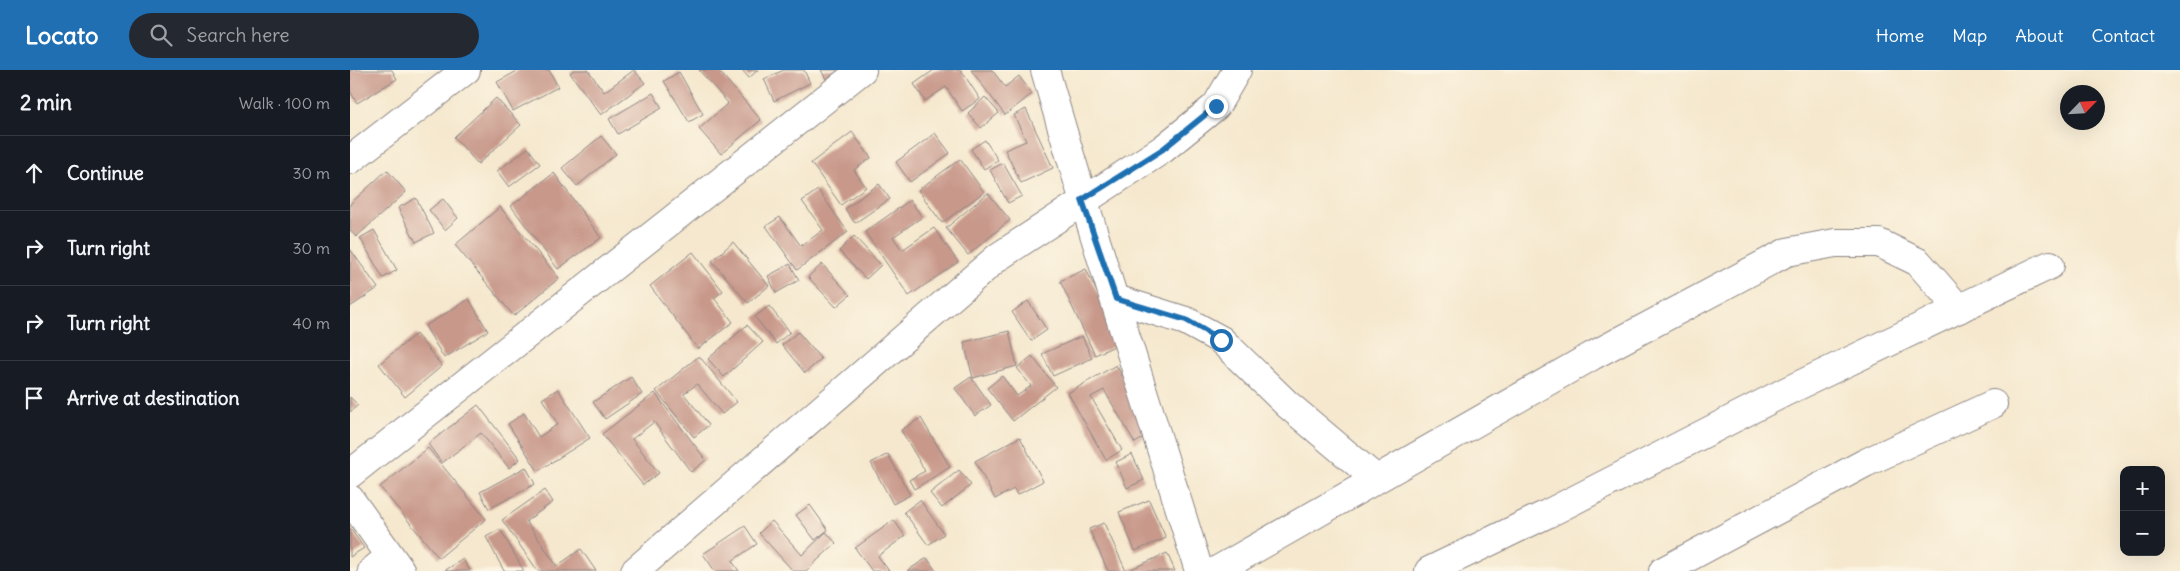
<!DOCTYPE html>
<meta charset="utf-8">
<style>
body{margin:0;font-family:Delius,sans-serif;background:#242831;color:#f1f3f6}
.controls{position:absolute;right:15px;bottom:15px;display:grid;overflow:hidden;border-radius:10px;box-shadow:0 5px 20px #0002}
.controls button{width:45px;height:45px;display:grid;place-items:center;padding:0;border:0;border-bottom:1px solid #363941;background:#171b24;color:#f1f3f6;font:25px sans-serif}
.compass{position:absolute;left:1710px;top:15px;width:45px;height:45px;border-radius:50%;background:#171b24;box-shadow:0 5px 20px #0002;rotate:65deg}
.stop{position:absolute;width:15px;height:15px;margin:-11px;border:4px solid #1f6fb2;border-radius:50%;background:#fff}
.stop.end{background:#1f6fb2;border-color:#fff;box-shadow:0 1px 5px #0008}
.list{margin:0;padding:0;list-style:none}
h2{display:flex;justify-content:space-between;align-items:center;height:65px;margin:0;padding:0 20px;font-size:21px}
h2 small{font-size:16px;font-weight:400;color:#9ea1a6}
.list li{display:grid;grid-template-columns:32px 1fr auto;gap:15px;align-items:center;box-sizing:border-box;height:75px;padding:0 20px;border-top:1px solid #363941}
.list b{display:block;font-size:19px;white-space:nowrap}
.list em{font-size:16px;font-style:normal;color:#9ea1a6}
.icon{flex:none;width:28px;height:28px;fill:none;stroke:currentColor;stroke-width:2;stroke-linecap:round;stroke-linejoin:round}
.map{position:relative;flex:none;width:1830px;height:501px;overflow:hidden}
header{display:flex;align-items:center;gap:30px;box-sizing:border-box;height:70px;padding:0 25px;background:#1f6fb2;color:#fff}
header strong{font-size:24px}
nav{display:flex;gap:28px;margin-inline-start:auto;font-size:18px}
.search{width:350px;height:45px;background:#242831;display:flex;align-items:center;gap:12px;box-sizing:border-box;padding:0 18px;border-radius:28px;color:#9ea1a6;font-size:19px}
main{display:flex}
aside{flex:1;background:#171b24}
.map>svg:first-child{display:block}
.building{fill:#c8998b}
.lines{fill:none;stroke-linecap:round;stroke-linejoin:round}
.minor-casing{stroke:#8c8584;stroke-width:30}
.minor{stroke:#fff;stroke-width:28}
.route{stroke:#1f6fb2;stroke-width:6}
</style>
<header>
<strong>Locato</strong>
<div class="search"><svg class="icon" aria-label="search" viewBox="0 0 24 24"><circle cx="10" cy="10" r="6"/><path d="M15 15l6 6"/></svg>Search here</div>
<nav><a>Home</a><a>Map</a><a>About</a><a>Contact</a></nav>
</header>
<main>
<aside>
<h2>2 min<small>Walk · 100 m</small></h2>
<ul class="list">
<li><svg class="icon" aria-label="ahead" viewBox="0 0 24 24"><path d="M12 20V5M6 11l6-6 6 6"/></svg><div><b>Continue</b></div><em>30 m</em></li>
<li><svg class="icon" aria-label="right" viewBox="0 0 24 24"><path d="M7 20v-9h11M14 6l5 5-5 5"/></svg><div><b>Turn right</b></div><em>30 m</em></li>
<li><svg class="icon" aria-label="right" viewBox="0 0 24 24"><path d="M7 20v-9h11M14 6l5 5-5 5"/></svg><div><b>Turn right</b></div><em>40 m</em></li>
<li><svg class="icon" aria-label="arrive" viewBox="0 0 24 24"><path d="M6 21V4h12l-3 4 3 4H6"/></svg><div><b>Arrive at destination</b></div></li>
</ul>
</aside>
<div class="map">
<svg width="1830" height="501" viewBox="0 0 1830 501">
<rect width="100%" height="100%" fill="#fcf5e5"/>
<filter id="ink" filterUnits="userSpaceOnUse"><feTurbulence type="fractalNoise" baseFrequency=".02" numOctaves="2"/><feDisplacementMap in="SourceGraphic" scale="10" xChannelSelector="R" yChannelSelector="G"/><feConvolveMatrix kernelMatrix="1 2 1 2 8 2 1 2 1" color-interpolation-filters="sRGB"/></filter>
<filter id="wash" filterUnits="userSpaceOnUse"><feTurbulence type="fractalNoise" baseFrequency=".0096" numOctaves="4" result="noise"/><feDisplacementMap in="SourceGraphic" scale="20" xChannelSelector="R" yChannelSelector="G"/><feGaussianBlur stdDeviation="1.12" result="paint"/><feColorMatrix in="noise" values="0 0 0 0 0 0 0 0 0 0 0 0 0 0 0 0 0 1.4 0 .05"/><feComposite in="paint" operator="in"/></filter>
<g filter="url(#wash)">
<rect width="100%" height="100%" fill="#f5e8ce"/>
<g id="blocks">
<g class="building">
<polygon points="0,0 42,0 47,9 7,33 0,21"/>
<polygon points="169,0 199,0 208,17 163,41 147,12"/>
<polygon points="224,0 238,0 254,22 284,0 295,13 251,45 220,3"/>
<polygon points="349,0 368,0 411,50 371,84 349,59 378,33"/>
<polygon points="392,0 408,0 399,8"/>
<polygon points="434,0 454,0 460,13 424,31 414,9"/>
<polygon points="471,0 493,0 476,9"/>
<polygon points="584,0 611,0 630,29 612,41 596,17 575,31 564,14"/>
<polygon points="621,0 642,0 655,17 669,6 682,24 655,45"/>
<polygon points="329,2 353,44 339,52 314,11"/>
<polygon points="303,23 312,38 268,64 259,49"/>
<polygon points="635,27 649,43 631,58 618,43"/>
<polygon points="146,28 171,55 128,94 104,67"/>
<polygon points="676,39 703,98 671,113 655,80 676,71 664,45"/>
<polygon points="502,62 521,88 504,100 516,117 491,135 461,93"/>
<polygon points="585,63 600,83 560,112 546,92"/>
<polygon points="251,66 266,84 227,116 212,98"/>
<polygon points="635,70 648,90 634,99 621,79"/>
<polygon points="178,78 190,94 159,117 147,101"/>
<polygon points="610,89 634,122 592,153 568,120"/>
<polygon points="653,93 672,126 658,133 640,100"/>
<polygon points="37,100 56,122 6,167 0,160 0,134"/>
<polygon points="204,103 251,168 208,199 161,136"/>
<polygon points="529,114 540,129 505,153 495,139"/>
<polygon points="468,120 498,162 447,200 416,156 430,147 451,176 473,160 452,131"/>
<polygon points="638,123 660,150 618,185 596,158"/>
<polygon points="66,128 84,163 66,172 48,138"/>
<polygon points="93,129 108,148 95,160 79,140"/>
<polygon points="560,130 572,147 543,167 552,180 584,158 608,192 559,226 515,162"/>
<polygon points="150,137 209,208 164,246 105,175"/>
<polygon points="24,160 47,200 33,208 10,168"/>
<polygon points="504,166 531,195 516,209 489,181"/>
<polygon points="383,172 419,216 398,233 362,191"/>
<polygon points="0,179 28,218 0,237"/>
<polygon points="343,182 373,221 364,228 383,252 348,279 300,216"/>
<polygon points="440,194 449,210 426,223 418,206"/>
<polygon points="472,194 500,225 486,237 458,207"/>
<polygon points="736,199 771,273 745,285 710,211"/>
<polygon points="119,229 138,261 94,288 75,256"/>
<polygon points="678,231 697,260 681,271 662,242"/>
<polygon points="419,236 440,262 426,274 405,247"/>
<polygon points="397,255 413,272 374,307 358,289"/>
<polygon points="659,261 667,296 623,308 614,272"/>
<polygon points="448,262 471,289 455,303 432,275"/>
<polygon points="66,264 92,296 55,327 29,294"/>
<polygon points="732,266 742,288 703,306 692,284"/>
<polygon points="349,286 387,332 372,344 347,314 334,324 359,355 344,367 306,321"/>
<polygon points="682,286 706,317 663,351 637,318 652,306 667,326 681,316 667,298"/>
<polygon points="766,295 805,361 785,373 754,320 741,327 772,380 756,390 718,323"/>
<polygon points="281,307 292,324 255,349 243,332"/>
<polygon points="621,307 641,335 625,346 605,318"/>
<polygon points="208,319 240,368 188,401 158,354 174,343 189,367 208,354 192,329"/>
<polygon points="305,323 356,390 341,402 304,352 282,369 309,403 293,415 252,364"/>
<polygon points="0,327 8,335 0,342"/>
<polygon points="128,335 170,389 159,398 131,363 92,393 78,374"/>
<polygon points="571,348 600,397 564,419 559,410 575,401 551,360"/>
<polygon points="670,367 693,411 667,425 664,419 645,429 625,391"/>
<polygon points="78,378 136,449 89,488 30,417"/>
<polygon points="538,384 560,425 543,434 521,393"/>
<polygon points="782,384 794,410 777,418 766,392"/>
<polygon points="176,397 185,414 139,439 130,422"/>
<polygon points="609,400 621,415 592,438 580,423"/>
<polygon points="195,420 203,432 176,451 207,496 231,479 246,501 188,501 152,450"/>
<polygon points="570,430 594,464 578,475 554,442"/>
<polygon points="799,430 816,468 785,481 769,442"/>
<polygon points="460,435 478,460 465,470 446,445"/>
<polygon points="544,450 555,466 528,486 539,501 522,501 505,478"/>
<polygon points="422,451 452,485 476,462 486,473 456,501 443,501 409,463"/>
<polygon points="754,453 776,501 758,501 739,459"/>
<polygon points="395,456 407,474 382,491 389,501 365,501 353,484"/>
<polygon points="0,458 14,478 0,487"/>
<polygon points="150,459 174,501 154,501 136,467"/>
<polygon points="817,483 825,501 777,501"/>
<polygon points="577,488 586,501 557,501"/>
<polygon points="113,489 120,501 94,501"/>
</g>
</g>
</g>
<g filter="url(#ink)">
<use href="#blocks" fill-opacity="0" stroke="#8c8584" stroke-width="1"/>
<g class="lines">
<g class="minor-casing">
<g id="minor">
<path d="M695 0C743 168 798 334 849 501"/>
<polyline points="0,90 116,0"/>
<polyline points="766,229 836,251 871,270 937,334 1026,409"/>
<polyline points="0,404 512,0"/>
<polyline points="0,429 51,501"/>
<polyline points="22,501 39,487"/>
<polyline points="285,501 648,187 813,79 866,36 887,0"/>
<polyline points="866,501 1242,286 1437,182 1485,173 1529,173 1568,192 1609,239"/>
<polyline points="1079,501 1197,444 1435,322 1700,195"/>
<polyline points="1313,501 1515,393 1643,334"/>
</g>
</g>
<use href="#minor" class="minor"/>
</g>
</g>
<g class="lines" filter="url(#ink)">
<polyline class="route" points="866,36 813,79 732,130 766,229 836,250 871,270"/>
</g>
</svg>
<div class="controls">
<button>+</button>
<button>−</button>
</div>
<svg class="compass" viewBox="-18 -18 36 36"><path d="M0-13l5 13h-10z" fill="#e53935"/><path d="M0 13l5-13h-10z" fill="#9ea1a6"/></svg>
<div class="stop" style="left:871px;top:270px"></div>
<div class="stop end" style="left:866px;top:36px"></div>
</div>
</main>
